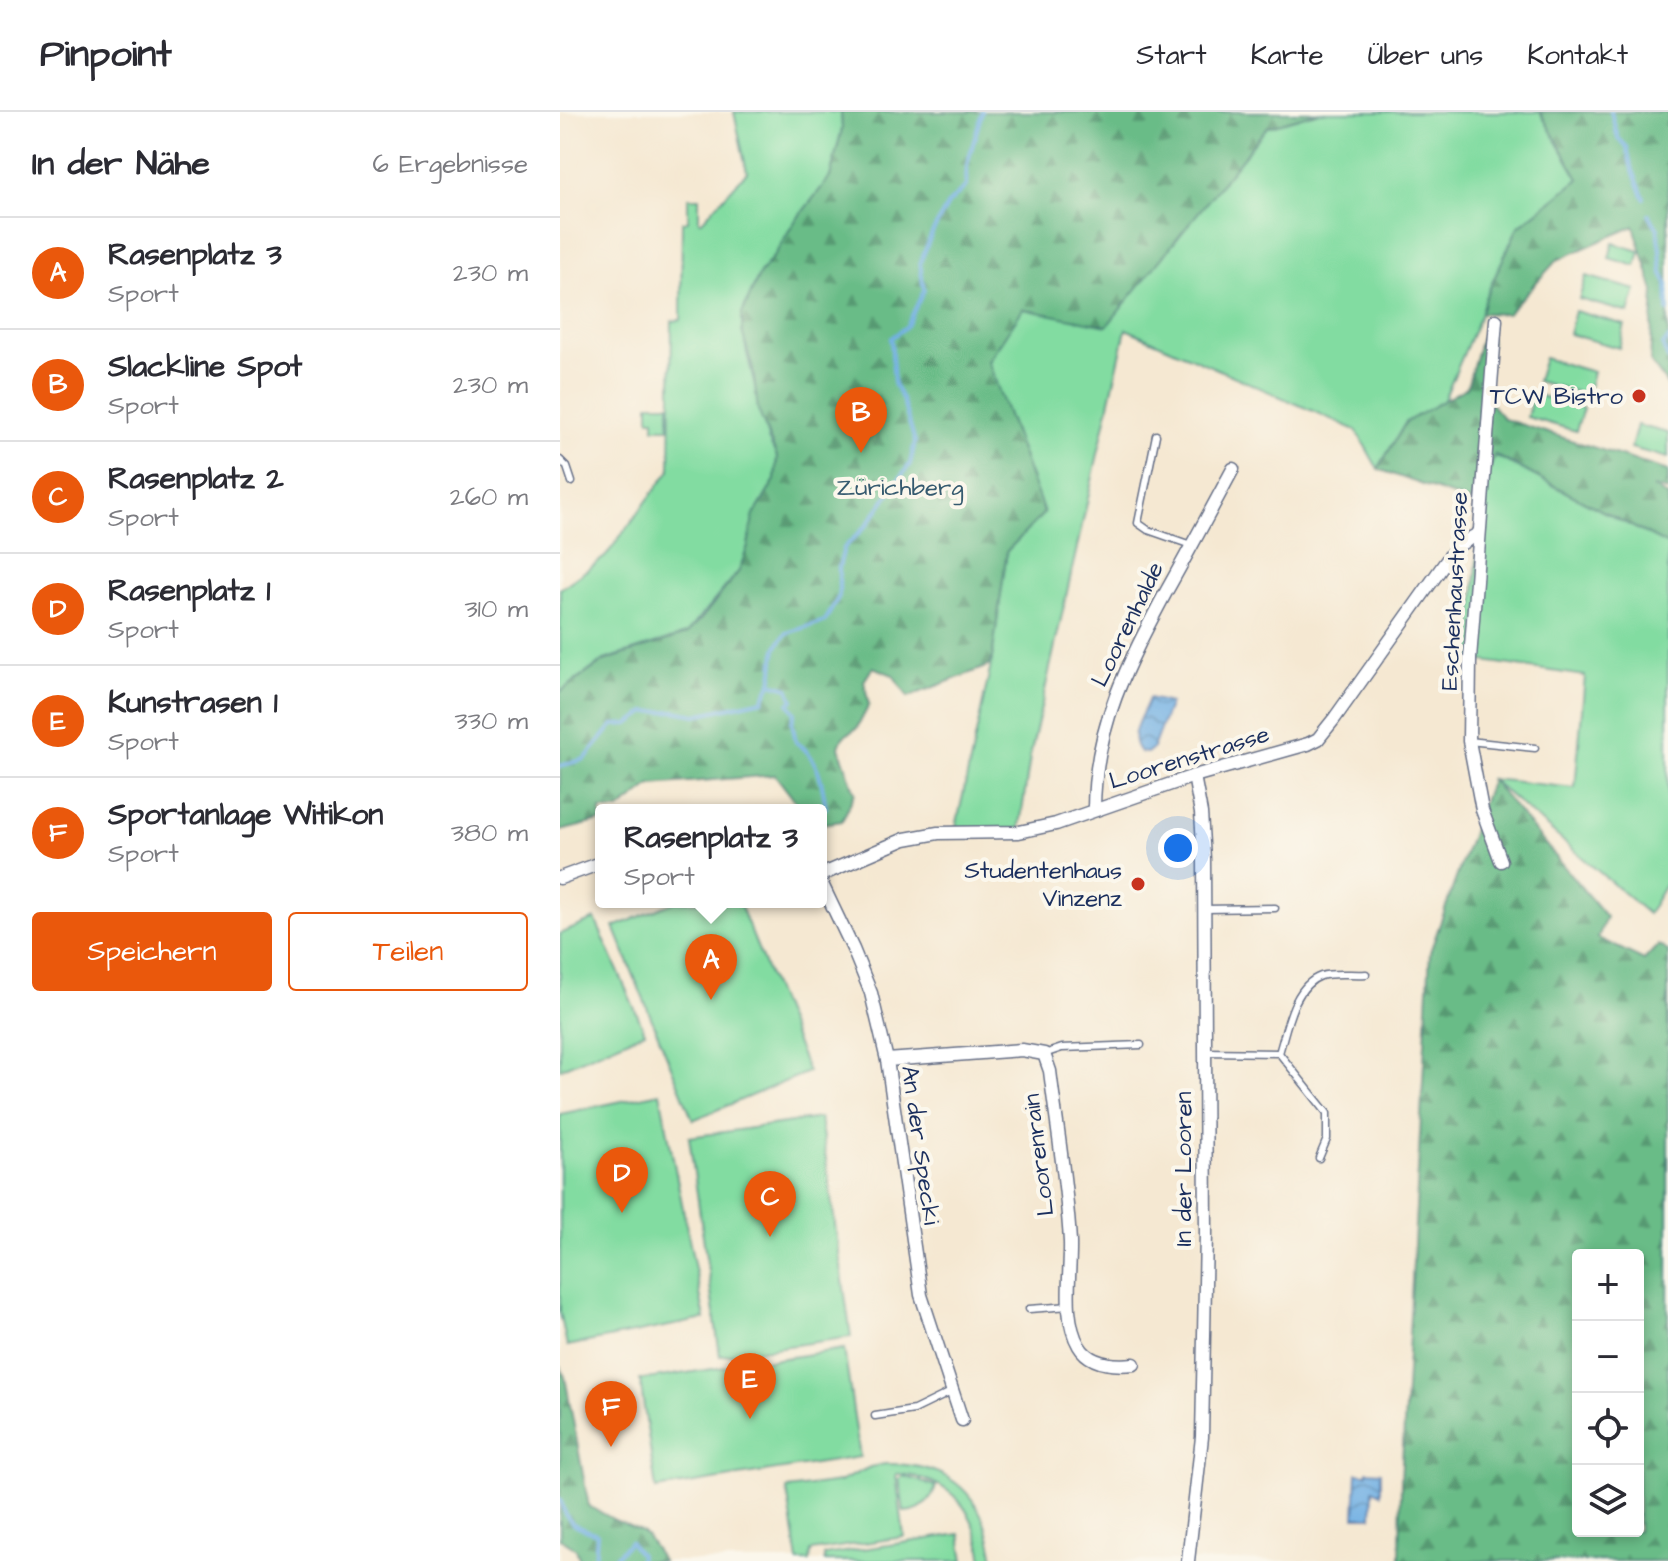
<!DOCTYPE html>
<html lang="de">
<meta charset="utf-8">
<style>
body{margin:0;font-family:"Architects Daughter",sans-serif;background:#f2f2f3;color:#2b2b33}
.controls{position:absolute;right:24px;bottom:24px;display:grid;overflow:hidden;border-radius:8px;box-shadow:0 4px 12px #0003}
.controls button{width:72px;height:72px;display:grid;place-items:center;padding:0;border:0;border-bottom:2px solid #e1e1e2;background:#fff;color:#2b2b33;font:40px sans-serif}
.you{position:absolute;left:618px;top:736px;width:28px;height:28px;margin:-20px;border:6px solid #fff;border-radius:50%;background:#1a73e8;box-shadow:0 0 0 12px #1a73e833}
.badge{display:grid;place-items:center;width:52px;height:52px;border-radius:50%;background:#ea580c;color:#fff;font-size:26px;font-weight:700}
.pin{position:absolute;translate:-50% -66px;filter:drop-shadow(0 2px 4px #0008)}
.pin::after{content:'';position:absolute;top:42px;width:28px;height:24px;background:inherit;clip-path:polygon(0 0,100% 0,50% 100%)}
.popup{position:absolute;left:35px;top:692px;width:232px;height:104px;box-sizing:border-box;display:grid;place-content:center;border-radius:8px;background:#fff;filter:drop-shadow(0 2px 6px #0005);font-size:26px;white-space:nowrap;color:#7c7c81}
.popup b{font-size:30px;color:#2b2b33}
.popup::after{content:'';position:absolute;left:50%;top:100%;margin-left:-16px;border:16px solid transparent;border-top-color:#fff}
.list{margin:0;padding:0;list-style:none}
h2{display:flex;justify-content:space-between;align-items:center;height:104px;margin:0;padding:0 32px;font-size:34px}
h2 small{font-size:26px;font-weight:400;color:#7c7c81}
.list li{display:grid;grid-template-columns:52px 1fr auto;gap:24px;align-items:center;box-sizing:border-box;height:112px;padding:0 32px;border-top:2px solid #e1e1e2}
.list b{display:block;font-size:30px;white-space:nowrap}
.list p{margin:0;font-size:26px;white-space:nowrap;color:#7c7c81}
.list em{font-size:26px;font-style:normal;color:#7c7c81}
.actions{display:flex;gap:16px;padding:24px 32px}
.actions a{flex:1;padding:18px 0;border:2px solid #ea580c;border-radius:8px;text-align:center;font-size:28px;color:#ea580c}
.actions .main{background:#ea580c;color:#fff}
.icon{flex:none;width:44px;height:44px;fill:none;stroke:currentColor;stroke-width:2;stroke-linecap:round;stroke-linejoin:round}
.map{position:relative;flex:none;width:1108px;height:1449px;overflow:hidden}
header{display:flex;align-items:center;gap:48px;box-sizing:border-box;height:112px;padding:0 40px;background:#fff;border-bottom:2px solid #e1e1e2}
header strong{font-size:38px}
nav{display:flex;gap:44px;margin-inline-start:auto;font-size:28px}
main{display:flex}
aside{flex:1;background:#fff}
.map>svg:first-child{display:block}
.green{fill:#82dca1;stroke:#4e8680;stroke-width:2}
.forest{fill:url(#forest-firs);stroke:#427672;stroke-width:2;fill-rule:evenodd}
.water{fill:url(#water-waves);stroke:#456fa0;stroke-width:2}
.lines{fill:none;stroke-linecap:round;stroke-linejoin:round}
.stream{stroke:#6fafe3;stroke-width:4}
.service-casing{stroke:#677087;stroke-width:9}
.minor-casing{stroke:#677087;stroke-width:15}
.service{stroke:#fff;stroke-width:6}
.minor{stroke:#fff;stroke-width:12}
.poi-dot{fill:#c8321e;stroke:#fbf7ec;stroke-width:3}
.labels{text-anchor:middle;stroke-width:8;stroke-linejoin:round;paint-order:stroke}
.poi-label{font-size:24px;fill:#1b2f5e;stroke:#fbf7ec;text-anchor:end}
.park-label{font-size:24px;fill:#355a6f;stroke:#fbf7ec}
.street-label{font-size:24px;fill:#1b2f5e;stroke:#fbf7ec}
</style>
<header>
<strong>Pinpoint</strong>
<nav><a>Start</a><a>Karte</a><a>Über uns</a><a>Kontakt</a></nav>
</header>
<main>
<aside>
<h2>In der Nähe<small>6 Ergebnisse</small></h2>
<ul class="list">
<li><span class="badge">A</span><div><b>Rasenplatz 3</b><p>Sport</p></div><em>230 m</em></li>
<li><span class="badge">B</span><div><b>Slackline Spot</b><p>Sport</p></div><em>230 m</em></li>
<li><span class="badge">C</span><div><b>Rasenplatz 2</b><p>Sport</p></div><em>260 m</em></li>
<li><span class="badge">D</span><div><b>Rasenplatz 1</b><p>Sport</p></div><em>310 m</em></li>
<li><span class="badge">E</span><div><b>Kunstrasen 1</b><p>Sport</p></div><em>330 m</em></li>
<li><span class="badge">F</span><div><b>Sportanlage Witikon</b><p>Sport</p></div><em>380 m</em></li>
</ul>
<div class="actions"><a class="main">Speichern</a><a>Teilen</a></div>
</aside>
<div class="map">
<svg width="1108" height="1449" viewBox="0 0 1108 1449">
<defs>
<pattern id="forest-firs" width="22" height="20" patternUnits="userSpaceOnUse" patternTransform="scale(2)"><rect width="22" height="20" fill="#69bc87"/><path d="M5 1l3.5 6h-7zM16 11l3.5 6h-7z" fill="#569972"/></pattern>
<pattern id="water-waves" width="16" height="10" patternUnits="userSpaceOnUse" patternTransform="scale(2)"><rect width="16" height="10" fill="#6fafe3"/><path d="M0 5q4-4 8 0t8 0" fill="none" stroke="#5a8fbb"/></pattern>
</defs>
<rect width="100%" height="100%" fill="#fbf7ec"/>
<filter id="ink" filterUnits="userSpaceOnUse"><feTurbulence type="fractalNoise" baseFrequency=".0125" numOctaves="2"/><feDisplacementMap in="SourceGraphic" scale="16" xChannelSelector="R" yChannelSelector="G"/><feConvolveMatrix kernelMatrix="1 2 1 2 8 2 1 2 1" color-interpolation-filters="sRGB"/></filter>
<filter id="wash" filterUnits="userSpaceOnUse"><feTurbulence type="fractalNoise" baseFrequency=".006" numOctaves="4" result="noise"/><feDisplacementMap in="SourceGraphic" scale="32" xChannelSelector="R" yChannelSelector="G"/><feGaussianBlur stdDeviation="1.8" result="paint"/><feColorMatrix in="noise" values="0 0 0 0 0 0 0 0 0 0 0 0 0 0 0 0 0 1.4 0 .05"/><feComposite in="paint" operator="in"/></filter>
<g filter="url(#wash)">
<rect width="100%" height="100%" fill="#f5e8d2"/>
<g class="green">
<polygon points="174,0 281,0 282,17 270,65 233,112 214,144 200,161 182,201 186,237 208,327 217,345 215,368 193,405 188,434 179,459 126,522 44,548 0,580 0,477 45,445 110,358 112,209 121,208 122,110 128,109 128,86 139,86 139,109 142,109 187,60"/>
<polygon points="759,0 980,0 1019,67 958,115 925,186 921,201 883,290 846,310 818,357 796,318 566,217 470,645 459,720 395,720 431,553 447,439 484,401 428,249 463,196 547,213 707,15"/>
<polygon points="1053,131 1080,139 1076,154 1049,146"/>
<polygon points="1026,164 1076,178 1069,201 1019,187"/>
<polygon points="1015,199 1065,213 1059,236 1009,222"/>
<polygon points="984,246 1033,260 1027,283 977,269"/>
<polygon points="973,282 1023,296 1016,319 967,305"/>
<polygon points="89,292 109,292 109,316 94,316 94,307 89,307"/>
<polygon points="1077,313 1108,321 1108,346 1071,336"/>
<polygon points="934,343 1108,433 1108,768 1088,802 931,667 1015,676 1025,564 910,547 922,378"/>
<polygon points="115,790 179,790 248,960 133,1008 54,815"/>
<polygon points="35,807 85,920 0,957 0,822"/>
<polygon points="100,981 145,1207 7,1234 0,1200 0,1002"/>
<polygon points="260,1006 291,1225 160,1244 129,1025"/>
<polygon points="284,1237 300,1345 96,1377 80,1268"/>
<path d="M325 1352C392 1351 425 1383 434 1449H423C416 1398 392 1367 339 1362H336L344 1425 251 1439 250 1449H238L227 1377 279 1370 310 1355Z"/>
<path d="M343 1364 376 1374C372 1390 360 1399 344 1400L339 1367Z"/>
<polygon points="400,1422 404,1449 264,1449 264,1443"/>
</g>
<g class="forest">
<polygon points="281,0 759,0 707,15 547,214 463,197 428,249 484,401 447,439 431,553 348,585 333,563 313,555 304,569 309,593 297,616 283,625 279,635 295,681 282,709 261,712 261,698 242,698 215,663 91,673 59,698 41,698 41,709 0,719 0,580 44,549 126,522 141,507 179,459 188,434 193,405 215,368 217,345 198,298 193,258 182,219 182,202 200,161 214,144 233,112 270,65 282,17"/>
<polygon points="980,0 1108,0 1108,274 1090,249 1094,179 1074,114 997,148 947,202 921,201 925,186 958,115 1019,67"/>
<polygon points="921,226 931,226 924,284 944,307 1108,359 1108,379 1093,375 1108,385 1108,433 935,343 916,392 818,357 846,310 907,275"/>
<path d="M931 667 1046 805 1038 826 1084 848 1098 833 1108 839V1449H840L841 1369 870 840ZM1018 1143H1078V1419H1018Z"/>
<path d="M0 1254 5 1265 29 1395C39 1398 47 1405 57 1409 87 1420 86 1421 102 1449H20L16 1437 0 1427Z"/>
</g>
<g class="water">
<path d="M589 586 610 591 593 636 587 641 580 640C565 623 584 603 589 586Z"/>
<polygon points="807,1359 821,1360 821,1382 813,1378 812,1405 795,1405 797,1361 807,1362"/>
</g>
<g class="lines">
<g class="stream">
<polyline points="1051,0 1058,26 1067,35 1071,54 1084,86"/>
<polyline points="1089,103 1098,117 1102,161 1107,172 1108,199"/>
<polyline points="1108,227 1103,234 1108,247"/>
<path d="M211 571 228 576 233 588 229 592 235 601 232 610 236 630C259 645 262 670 266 696"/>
<path d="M0 654 25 647 53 613 69 612 86 600 114 599 136 603 203 588C205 582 210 576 211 570 217 547 209 540 227 521L265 509 279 484V455L284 436 307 413 350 352 355 330 342 287 334 272 331 226 347 214 364 178 360 151 372 121 388 92 406 74 407 53 422 0"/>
<path d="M0 1387C7 1412 13 1414 37 1422L35 1449"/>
<polyline points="51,1449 70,1430 80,1443 79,1449"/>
</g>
</g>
</g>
<g filter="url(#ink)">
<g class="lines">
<g class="service-casing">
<g id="service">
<polyline points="596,323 578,411 588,418 631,433"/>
<polyline points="0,348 7,355 12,370"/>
<polyline points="909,629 975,636"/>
<polyline points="644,797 715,796"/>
<polyline points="644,940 719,941 767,1001 767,1027 759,1046"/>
<path d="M719 941C727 916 733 874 761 864 773 860 792 863 806 862"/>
<polyline points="484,942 502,936 581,933"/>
<polyline points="469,1197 510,1194"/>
<polyline points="315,1304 354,1298 393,1279"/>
</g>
</g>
<g class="minor-casing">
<g id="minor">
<polyline points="936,208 910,547 909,629 922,698 941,749"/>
<path d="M534 698C534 615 568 551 606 480 629 439 651 398 673 357"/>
<polyline points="261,763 345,727 378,721 459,720 496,712 634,664 748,632 758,627 774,607 897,434 918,422"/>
<polyline points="0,766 41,751"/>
<polyline points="261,770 293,837 311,881 327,948 361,1183 402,1308"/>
<path d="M327 948 462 938 484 942 490 959C497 1016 507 1073 510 1130 511 1162 502 1205 519 1234 530 1253 554 1254 574 1252"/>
<polyline points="628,1449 642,1325 646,1121 644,747 641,701 634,664"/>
</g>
</g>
<use href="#service" class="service"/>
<use href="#minor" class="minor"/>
</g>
</g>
<g class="poi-dot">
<circle cx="1079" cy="284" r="8"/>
<circle cx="578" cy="772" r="8"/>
</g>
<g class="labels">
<g class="poi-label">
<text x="1063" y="292">TCW Bistro</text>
<text x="562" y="766">Studentenhaus<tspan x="562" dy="28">Vinzenz</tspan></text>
</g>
<g class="park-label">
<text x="340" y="383">Zürichberg</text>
</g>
<g class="street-label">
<text transform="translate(894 479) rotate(-87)" y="8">Eschenhaustrasse</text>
<text transform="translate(567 512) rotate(-64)" y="8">Loorenhalde</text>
<text transform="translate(629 645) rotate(-17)" y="8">Loorenstrasse</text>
<text transform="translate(361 1033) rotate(82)" y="8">An der Specki</text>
<text transform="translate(478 1043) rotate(-97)" y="8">Loorenrain</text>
<text transform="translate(623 1057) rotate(-90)" y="8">In der Looren</text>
</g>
</g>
</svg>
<div class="controls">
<button>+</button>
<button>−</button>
<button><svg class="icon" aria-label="locate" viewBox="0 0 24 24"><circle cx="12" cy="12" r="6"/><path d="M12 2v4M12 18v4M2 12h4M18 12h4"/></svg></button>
<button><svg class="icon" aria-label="layers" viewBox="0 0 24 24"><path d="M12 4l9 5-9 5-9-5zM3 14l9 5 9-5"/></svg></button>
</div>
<div class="you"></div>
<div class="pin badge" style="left:151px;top:888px">A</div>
<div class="popup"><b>Rasenplatz 3</b>Sport</div>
<div class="pin badge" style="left:301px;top:341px">B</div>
<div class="pin badge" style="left:210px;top:1125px">C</div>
<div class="pin badge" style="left:62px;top:1101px">D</div>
<div class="pin badge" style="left:190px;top:1307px">E</div>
<div class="pin badge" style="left:51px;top:1335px">F</div>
</div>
</main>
